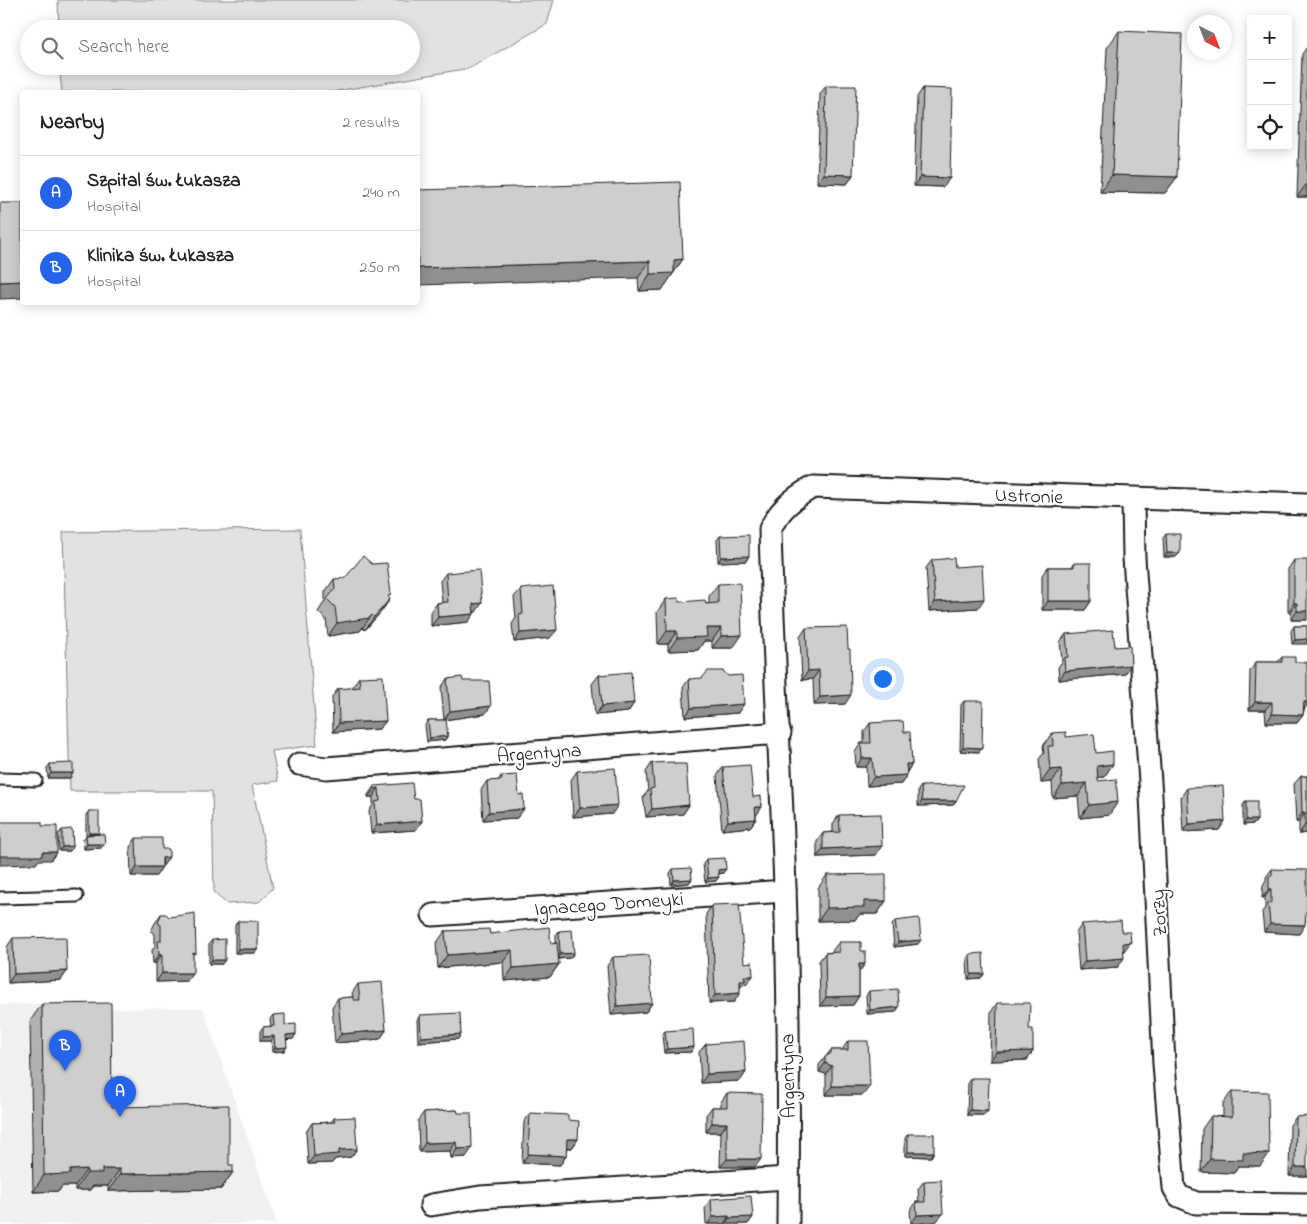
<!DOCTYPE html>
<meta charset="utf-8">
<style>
body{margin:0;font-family:"Indie Flower",sans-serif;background:#f6f6f6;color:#202124}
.controls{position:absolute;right:15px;top:15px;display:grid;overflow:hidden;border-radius:5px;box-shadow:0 2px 12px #0003}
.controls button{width:45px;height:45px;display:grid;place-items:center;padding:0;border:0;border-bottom:1px solid #e0e0e0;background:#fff;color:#202124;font:25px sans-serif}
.compass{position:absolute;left:1187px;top:15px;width:45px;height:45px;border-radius:50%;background:#fff;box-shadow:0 2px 12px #0003;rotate:138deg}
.you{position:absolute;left:882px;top:678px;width:18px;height:18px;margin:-12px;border:4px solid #fff;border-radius:50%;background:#1a73e8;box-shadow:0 0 0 8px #1a73e833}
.badge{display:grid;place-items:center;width:32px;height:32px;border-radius:50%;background:#2563eb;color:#fff;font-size:16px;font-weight:700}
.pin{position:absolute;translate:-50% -41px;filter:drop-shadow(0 1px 2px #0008)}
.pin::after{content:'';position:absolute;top:26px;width:18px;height:15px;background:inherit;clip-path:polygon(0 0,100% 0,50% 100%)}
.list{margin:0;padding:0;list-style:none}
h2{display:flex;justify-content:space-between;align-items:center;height:65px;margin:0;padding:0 20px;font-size:21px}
h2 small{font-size:16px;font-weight:400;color:#757577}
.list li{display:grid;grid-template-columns:32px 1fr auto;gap:15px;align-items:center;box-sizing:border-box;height:75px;padding:0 20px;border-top:1px solid #e0e0e0}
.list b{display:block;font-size:19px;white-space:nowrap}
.list p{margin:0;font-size:16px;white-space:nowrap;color:#757577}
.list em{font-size:16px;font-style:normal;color:#757577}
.icon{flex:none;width:28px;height:28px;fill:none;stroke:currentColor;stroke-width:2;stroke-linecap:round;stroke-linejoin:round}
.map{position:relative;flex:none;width:1307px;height:1224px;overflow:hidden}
.search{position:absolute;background:#fff;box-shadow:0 2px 12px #0003;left:20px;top:20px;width:400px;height:55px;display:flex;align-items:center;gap:12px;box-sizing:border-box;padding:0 18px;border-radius:28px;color:#757577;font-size:19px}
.panel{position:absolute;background:#fff;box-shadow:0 2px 12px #0003;left:20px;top:90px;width:400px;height:215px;border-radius:5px}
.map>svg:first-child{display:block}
.built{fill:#f0f0f0}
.green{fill:#e2e2e2;stroke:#7f7f7f}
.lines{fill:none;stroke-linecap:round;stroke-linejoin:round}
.lane-casing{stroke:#1c1c1c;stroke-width:15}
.street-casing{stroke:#1c1c1c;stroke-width:25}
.lane{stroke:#fff;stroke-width:11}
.street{stroke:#fff;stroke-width:21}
.wall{fill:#b1b1b1;stroke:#1c1c1c}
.shaded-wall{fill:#909090;stroke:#1c1c1c}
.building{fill:#cecece;stroke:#1c1c1c}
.labels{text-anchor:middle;stroke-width:4.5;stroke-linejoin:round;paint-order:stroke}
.street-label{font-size:20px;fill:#1c1c1c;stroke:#fff}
</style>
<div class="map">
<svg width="1307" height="1224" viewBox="0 0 1307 1224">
<rect width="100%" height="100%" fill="#fff"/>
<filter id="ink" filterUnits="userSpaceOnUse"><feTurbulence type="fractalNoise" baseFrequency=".02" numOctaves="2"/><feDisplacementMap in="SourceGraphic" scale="10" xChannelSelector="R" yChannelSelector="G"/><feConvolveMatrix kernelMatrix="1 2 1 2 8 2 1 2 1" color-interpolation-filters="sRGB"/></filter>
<g filter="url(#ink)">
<polygon class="built" points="85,1002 86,1009 203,1008 277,1224 0,1224 0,1005"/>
<g class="green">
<polygon points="58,0 554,0 547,24 470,68 331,92 62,92 59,66 411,66 411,29 59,29"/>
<polygon points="300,529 317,745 272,751 278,781 252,785 273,888 259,902 227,904 214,893 212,791 70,791 63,532"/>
</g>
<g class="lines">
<g class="lane-casing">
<g id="lane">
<polyline points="0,779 36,780"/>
<polyline points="0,898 77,896"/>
</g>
</g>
<g class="street-casing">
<g id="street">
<polyline points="1133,500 1134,558 1151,796 1164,1064 1174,1188 1179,1196 1196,1203 1307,1204"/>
<polyline points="299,764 326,768 780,733"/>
<polyline points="433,915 785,891"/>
<polyline points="431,1205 480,1197 788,1178"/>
<path d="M788 1224C789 1112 789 1000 785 888 781 768 773 649 770 529 780 509 793 498 813 487L1307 504"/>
</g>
</g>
<use href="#lane" class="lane"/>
<use href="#street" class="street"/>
</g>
<g class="wall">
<polygon points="1119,31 1177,177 1165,193 1100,192 1107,48"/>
<polygon points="1307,47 1307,197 1297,197 1302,54"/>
<polygon points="826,86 853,175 847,184 817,183 820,94"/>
<polygon points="923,88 943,187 914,186 917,97"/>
<polygon points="418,190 683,259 662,290 639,291 638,278"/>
<polygon points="1166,534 1180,553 1176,557 1164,557 1163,538"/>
<polygon points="720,536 749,556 746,561 718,562 717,540"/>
<polygon points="932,560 955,567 978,608 929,611 926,568"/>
<polygon points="1294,560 1307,620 1291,620 1291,612 1288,612 1288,569"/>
<polygon points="1074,563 1091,601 1085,610 1042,610 1042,575 1048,567 1072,567"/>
<polygon points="446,573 476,612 474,612 474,614 468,622 431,626 431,612 437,603 442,602 440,581"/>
<polygon points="334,579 388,597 390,599 381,612 365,630 363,628 360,631 328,636 326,619 318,612 325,601 325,592"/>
<polygon points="718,584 733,648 712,648 712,641 704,641 698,650 668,651 668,644 658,644 657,612 666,599 680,602 709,604 709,596"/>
<polygon points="521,589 550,638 514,642 512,624 516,618 514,597"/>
<polygon points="1294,626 1307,626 1292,644 1291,631"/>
<polygon points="806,628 845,704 814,705 813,679 802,680 800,637"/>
<polygon points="1066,634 1115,647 1125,674 1059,680 1058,667 1062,662 1060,642"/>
<polygon points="1282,657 1295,662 1307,705 1304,710 1303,715 1297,723 1266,723 1265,710 1249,710 1250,671 1256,662 1278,662"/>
<polygon points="599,675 634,703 628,712 595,715 592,684"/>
<polygon points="359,677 386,721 379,729 333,732 332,697 338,689 353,688 353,686"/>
<polygon points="447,679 463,681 485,714 444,720 448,736 445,740 427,742 425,725 428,720 444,720 441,688"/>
<polygon points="689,679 738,713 685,717 683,687"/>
<polygon points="964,701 982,748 979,752 960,751 961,705"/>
<polygon points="870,723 904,732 912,764 907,772 907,775 901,784 867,786 866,767 856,767 855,752 861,743 864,743 864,732"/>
<polygon points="1052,733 1066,737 1096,753 1113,764 1104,777 1098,777 1098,781 1109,815 1080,818 1078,796 1053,798 1052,782 1041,783 1039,759 1044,753 1043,746"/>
<polygon points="652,763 689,805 683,814 646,817 643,797 648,791 646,772"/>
<polygon points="50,764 73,773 70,778 48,778 47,768"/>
<polygon points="723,767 753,797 756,816 756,819 750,827 722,830 717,776"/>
<polygon points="577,771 612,814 573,817 571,780"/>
<polygon points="501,776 517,818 483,820 481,790 487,781 498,781"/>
<polygon points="1301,776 1307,776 1307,833 1299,834 1299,822 1296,822 1294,784"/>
<polygon points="374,786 414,799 422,821 416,830 371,833 369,811 373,805 373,797 368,797 368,795"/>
<polygon points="921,786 953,805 918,806 918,790"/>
<polygon points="1187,788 1225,821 1219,830 1183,832 1181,797"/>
<polygon points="1246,801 1257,820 1254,824 1243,825 1243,805"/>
<polygon points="89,811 99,833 98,834 105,844 101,848 84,849 83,839 86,836 86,815"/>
<polygon points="839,815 882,846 876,855 817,857 817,841 823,833 833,832 833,824"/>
<polygon points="62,830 70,851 59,851 58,834"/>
<polygon points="136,838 162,866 156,876 131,876 130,847"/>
<polygon points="706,859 723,873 718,874 716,881 705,882 703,864"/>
<polygon points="673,869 692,879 689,883 671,885 670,873"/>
<polygon points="1272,869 1306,920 1299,934 1264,932 1262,912 1265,908 1265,897 1262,898 1263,885 1266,880 1266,877"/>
<polygon points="827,875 886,901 877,914 860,914 855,920 818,921 818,888"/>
<polygon points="712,905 744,963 747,984 742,985 740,987 734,1002 709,1003 706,914"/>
<polygon points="161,914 193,957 187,981 156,982 156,963 153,963 152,950 155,946 155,934 151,931 155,923"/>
<polygon points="238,921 255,953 235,953 235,925"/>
<polygon points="895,921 918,944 894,947 892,925"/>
<polygon points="1082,924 1122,932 1124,951 1118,967 1079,970 1076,933"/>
<polygon points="445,931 490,934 551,944 556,943 556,935 559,931 574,953 570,958 558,959 559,964 550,977 504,981 503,962 438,968 436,944"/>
<polygon points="13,938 67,971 61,980 8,983 7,947"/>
<polygon points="212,940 222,964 209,964 209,944"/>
<polygon points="839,942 861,951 865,964 859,972 859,996 853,1005 820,1006 819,961 825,953 832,952 832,951"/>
<polygon points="970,954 984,974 981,978 968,979 967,958"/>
<polygon points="613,957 652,1003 646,1012 611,1015 607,966"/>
<polygon points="358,984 386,1030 380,1039 335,1043 332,1007 338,998 353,997 352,993"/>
<polygon points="869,991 896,1012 867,1014 866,996"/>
<polygon points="997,1003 1029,1029 1033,1051 1027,1060 990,1061 991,1012"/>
<polygon points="42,1004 112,1107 229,1165 233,1172 221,1189 108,1191 108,1186 93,1186 90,1190 75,1190 75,1186 62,1186 59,1191 33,1192 30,1021"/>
<polygon points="273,1015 296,1034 293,1039 286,1040 284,1051 272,1052 271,1041 260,1041 260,1031 263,1027 271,1026 270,1019"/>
<polygon points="420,1015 461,1034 458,1039 418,1042 417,1020"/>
<polygon points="665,1031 694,1047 691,1052 664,1053 662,1035"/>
<polygon points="848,1041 863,1095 826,1095 826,1074 819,1072 819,1065 831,1050 842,1050"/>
<polygon points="706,1044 746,1072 740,1081 701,1083 699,1052"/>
<polygon points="971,1078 985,1115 967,1115 968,1082"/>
<polygon points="1232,1091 1260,1166 1238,1166 1234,1173 1201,1172 1202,1129 1211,1116 1223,1117 1223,1104"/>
<polygon points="727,1093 755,1167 720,1167 721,1132 706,1132 706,1115 712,1107 721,1107 721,1102"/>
<polygon points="457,1110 466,1157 451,1158 450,1151 419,1152 418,1120 424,1112"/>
<polygon points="530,1113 568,1120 578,1139 572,1148 566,1148 566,1156 560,1165 522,1163 524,1122"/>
<polygon points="1296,1117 1307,1176 1289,1176 1290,1125"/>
<polygon points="334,1118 357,1149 351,1157 335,1159 332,1163 308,1164 306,1132 312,1123 331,1122"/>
<polygon points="908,1134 934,1152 931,1157 905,1156 905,1138"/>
<polygon points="924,1181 936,1222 911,1224 910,1211 916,1202 919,1202 918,1189"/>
<polygon points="711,1199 753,1217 748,1224 706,1224 705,1207"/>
</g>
<g class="shaded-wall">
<polygon points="824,174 853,175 847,184 817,183"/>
<polygon points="1112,175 1177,177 1165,193 1100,192"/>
<polygon points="920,177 950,178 943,187 914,186"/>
<polygon points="1307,183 1307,197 1297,197"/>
<polygon points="683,259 662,290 639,291 650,274 674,260"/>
<polygon points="650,261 638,278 418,285 418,268"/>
<polygon points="22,281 22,298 0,299 0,282"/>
<polygon points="1167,553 1180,553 1176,557 1164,557"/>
<polygon points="749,556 746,561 718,562 721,557"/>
<polygon points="390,599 381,612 365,630 374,617"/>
<polygon points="984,599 978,608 929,611 935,602"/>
<polygon points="1048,601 1091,601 1085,610 1042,610"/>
<polygon points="482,603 476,612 467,613 473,604"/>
<polygon points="1294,603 1297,603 1291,612 1288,612"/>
<polygon points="1297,611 1307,611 1307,620 1291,620"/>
<polygon points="474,614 468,622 431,626 438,617"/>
<polygon points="372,615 360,631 328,636 337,623"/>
<polygon points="706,628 721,628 712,641 704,641 698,650 668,651 677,638"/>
<polygon points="557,630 550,638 514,642 520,633"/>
<polygon points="667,631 677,631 668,644 658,644"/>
<polygon points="742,635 733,648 712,648 721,636"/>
<polygon points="1307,639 1307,644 1292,644 1295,640"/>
<polygon points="1131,665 1125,674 1059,680 1065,671"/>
<polygon points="819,670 813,679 802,680 808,671"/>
<polygon points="851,695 845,704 814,705 820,697"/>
<polygon points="1255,702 1272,702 1265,710 1249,710"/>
<polygon points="1304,702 1307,702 1307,705 1303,711"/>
<polygon points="634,703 628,712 595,715 602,706"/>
<polygon points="744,704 738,713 685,717 691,708"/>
<polygon points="491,706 485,714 444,720 450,711"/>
<polygon points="1272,714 1303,715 1297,723 1266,723"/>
<polygon points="386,721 379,729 333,732 339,723"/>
<polygon points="448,736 445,740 427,742 430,738"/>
<polygon points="963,747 982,748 979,752 960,751"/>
<polygon points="862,758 872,758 866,767 856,767"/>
<polygon points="906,764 912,764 906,773"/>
<polygon points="1113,764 1104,777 1088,778 1097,766"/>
<polygon points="1061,769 1052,782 1041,783 1050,770"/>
<polygon points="51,773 73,773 70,778 48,778"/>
<polygon points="907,775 901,784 867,786 874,777"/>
<polygon points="1087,783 1078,796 1053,798 1062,785"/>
<polygon points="379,788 373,797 368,797 374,789"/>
<polygon points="922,801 956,801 953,805 918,806"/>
<polygon points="1118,802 1109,815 1080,818 1089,805"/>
<polygon points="618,805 612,814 573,817 580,808"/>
<polygon points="689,805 683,814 646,817 652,809"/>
<polygon points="755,807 762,807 756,816 749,816"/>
<polygon points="524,809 517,818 483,820 489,812"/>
<polygon points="1302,813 1305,813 1299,822 1296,822"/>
<polygon points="756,819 750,827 722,830 728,821"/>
<polygon points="1246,820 1257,820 1254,824 1243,825"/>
<polygon points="422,821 416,830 371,833 377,825"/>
<polygon points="1225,821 1219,830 1183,832 1189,824"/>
<polygon points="1305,825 1307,825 1307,833 1299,834"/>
<polygon points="89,833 99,833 96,837 86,836"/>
<polygon points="87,844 105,844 101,848 84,849"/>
<polygon points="73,846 70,851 59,851 62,847"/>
<polygon points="882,846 876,855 817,857 823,849"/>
<polygon points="42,852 57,852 51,860 39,860 36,864 0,865 0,856"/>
<polygon points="169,857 163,866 162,858"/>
<polygon points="137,867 162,867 156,876 131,876"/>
<polygon points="726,869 723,873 715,874 718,870"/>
<polygon points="719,877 716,881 705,882 708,878"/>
<polygon points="692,879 689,883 671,885 674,880"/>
<polygon points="1269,889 1271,889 1265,897 1262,898"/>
<polygon points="864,901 886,901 877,914 860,914 855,920 818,921 827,908"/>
<polygon points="1270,924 1305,925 1299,934 1264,932"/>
<polygon points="921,940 918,944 894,947 898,942"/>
<polygon points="1131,942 1124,951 1117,952 1123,943"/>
<polygon points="238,949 258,949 255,953 235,953"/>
<polygon points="512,950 503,962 438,968 447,955"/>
<polygon points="574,953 570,958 557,959 560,954"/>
<polygon points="162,954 156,963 153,963 159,955"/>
<polygon points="1124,958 1118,967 1079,970 1085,961"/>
<polygon points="212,960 225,960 222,964 209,964"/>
<polygon points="559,964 550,977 504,981 513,968"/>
<polygon points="859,964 865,964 859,972"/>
<polygon points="67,971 61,980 8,983 14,974"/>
<polygon points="162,973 193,973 187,981 156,982"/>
<polygon points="971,974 984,974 981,978 968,979"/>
<polygon points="744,976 753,976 747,984 742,985 739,990 740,981"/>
<polygon points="740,993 734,1002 709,1003 715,995"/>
<polygon points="859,996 853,1005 820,1006 826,997"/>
<polygon points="652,1003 646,1012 611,1015 617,1006"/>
<polygon points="899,1007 896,1012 867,1014 870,1010"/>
<polygon points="386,1030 380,1039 335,1043 341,1034"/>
<polygon points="296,1034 293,1039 283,1040 286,1035"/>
<polygon points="461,1034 458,1039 418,1042 421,1037"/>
<polygon points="274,1036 271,1041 260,1041 263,1037"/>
<polygon points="287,1047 284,1051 272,1052 275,1048"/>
<polygon points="694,1047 691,1052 664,1053 667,1049"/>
<polygon points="1033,1051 1027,1060 990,1061 996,1052"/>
<polygon points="825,1063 832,1066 826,1074 819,1072"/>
<polygon points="746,1072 740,1081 701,1083 707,1074"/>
<polygon points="832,1086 870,1086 863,1095 826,1095"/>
<polygon points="970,1110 988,1111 985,1115 967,1115"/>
<polygon points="712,1123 727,1123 721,1132 706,1132"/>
<polygon points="567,1139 578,1139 572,1148 561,1147"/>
<polygon points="456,1142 450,1151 419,1152 425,1143"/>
<polygon points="472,1148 466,1157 451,1158 457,1149"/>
<polygon points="357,1149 351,1157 335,1159 332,1163 308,1164 314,1156 339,1150"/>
<polygon points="908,1152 934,1152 931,1157 905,1156"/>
<polygon points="1243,1153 1269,1154 1260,1166 1238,1166 1234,1173 1201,1172 1210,1159"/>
<polygon points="528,1154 566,1156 560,1165 522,1163"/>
<polygon points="727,1159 761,1159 755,1167 720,1167"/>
<polygon points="1295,1167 1307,1167 1307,1176 1289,1176"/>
<polygon points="87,1169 75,1186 62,1186 59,1191 33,1192 44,1175 70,1170"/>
<polygon points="102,1169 120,1169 108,1186 93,1186 90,1190 75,1190 87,1173"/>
<polygon points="233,1172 221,1189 108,1191 120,1174"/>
<polygon points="943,1214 936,1222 911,1224 917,1215"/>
<polygon points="729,1216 724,1224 708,1224 712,1217"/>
<polygon points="753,1217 748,1224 725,1224 729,1218"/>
</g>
<g class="building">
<polygon points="1119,31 1182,34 1177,177 1112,175"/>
<polygon points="826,86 856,86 853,175 824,174"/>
<polygon points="923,88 952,89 950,178 920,177"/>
<polygon points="680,182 683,259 674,260 674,273 650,274 650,261 418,268 418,190"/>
<polygon points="0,203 22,203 22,281 0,282"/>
<polygon points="1166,534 1180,534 1180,553 1167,553"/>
<polygon points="749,535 749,556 721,557 720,536"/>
<polygon points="363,556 372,564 387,563 391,594 388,596 390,599 374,617 372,615 369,618 337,623 335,607 327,599 335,589 334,579 345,578"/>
<polygon points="954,558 955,567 982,565 984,599 935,602 932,560"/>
<polygon points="1294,560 1307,560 1307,611 1297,611 1297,603 1294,603"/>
<polygon points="1074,563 1091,563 1091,601 1048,601 1048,567 1074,567"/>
<polygon points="479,570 482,603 473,604 474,614 438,617 437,603 448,602 446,573"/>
<polygon points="740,583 742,635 721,636 721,628 706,628 707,637 677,638 677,631 667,631 666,599 678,598 680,602 705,600 706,604 718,603 718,584"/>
<polygon points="553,586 557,630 520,633 519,615 523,614 521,589"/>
<polygon points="1294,626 1307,626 1307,639 1295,640"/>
<polygon points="847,627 848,649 850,649 851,695 820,697 819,670 808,671 806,628"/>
<polygon points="1113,630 1115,647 1130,646 1131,665 1065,671 1064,658 1068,657 1066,634"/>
<polygon points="1282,657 1295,657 1295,662 1307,662 1307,702 1304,702 1303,715 1272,714 1272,702 1255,702 1256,662 1282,662"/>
<polygon points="708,671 723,671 728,676 742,675 744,704 691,708 689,679 702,678"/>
<polygon points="631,672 634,703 602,706 599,675"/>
<polygon points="383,676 386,721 339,723 338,689 360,687 359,677"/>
<polygon points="462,677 463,681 489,681 491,706 450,711 447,679"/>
<polygon points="964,701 983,701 982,748 963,747"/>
<polygon points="428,720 446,720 448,736 430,738"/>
<polygon points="903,721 904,732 910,732 912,764 906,764 907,775 874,777 872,758 862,758 861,743 871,743 870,723"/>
<polygon points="1066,732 1066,737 1094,734 1096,753 1113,751 1113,764 1097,766 1098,781 1116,779 1118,802 1089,805 1087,783 1062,785 1061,769 1050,770 1048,746 1053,746 1052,733"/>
<polygon points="674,762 674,764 686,764 689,805 652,809 650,789 654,788 652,763"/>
<polygon points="73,763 73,773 51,773 50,764"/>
<polygon points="750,765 753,797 761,796 762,807 755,807 756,819 728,821 723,767"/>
<polygon points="615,768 618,805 580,808 577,771"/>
<polygon points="517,775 519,795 523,794 524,809 489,812 487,781 502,780 501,776"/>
<polygon points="1301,776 1307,776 1307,825 1305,825 1305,813 1302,813"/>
<polygon points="412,783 414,799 420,799 422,821 377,825 375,802 380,801 379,788 374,789 374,786"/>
<polygon points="964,785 956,801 922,801 921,786"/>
<polygon points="1223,786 1225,821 1189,824 1187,788"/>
<rect x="1246" y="801" width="11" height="19"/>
<rect x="89" y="811" width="10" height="22"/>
<polygon points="881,814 882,846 823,849 823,833 840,832 839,815"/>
<polygon points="0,822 42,822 42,826 57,826 57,852 42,852 42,856 0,856"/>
<polygon points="72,829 73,846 62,847 62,830"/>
<polygon points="104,834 105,844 87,844 86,835"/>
<polygon points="136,838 162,838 162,849 169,849 169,857 162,858 162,867 137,867"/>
<polygon points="725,858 726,869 718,870 719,877 708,878 706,859"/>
<polygon points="691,868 692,879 674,880 673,869"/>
<polygon points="1272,869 1307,870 1307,911 1306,911 1305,925 1270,924 1268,903 1271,903 1271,889 1269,889 1269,876 1272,876"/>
<polygon points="886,874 886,901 864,901 864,907 827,908 827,875"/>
<polygon points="739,904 744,963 752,962 753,976 744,976 745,981 740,981 740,993 715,995 712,905"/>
<polygon points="195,913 196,954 193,953 193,973 162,973 162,954 159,955 158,941 161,941 161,925 158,923 161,914 166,914 169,917"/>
<polygon points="919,918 921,940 898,942 895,921"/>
<rect x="238" y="921" width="20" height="28"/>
<polygon points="1121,921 1122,932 1130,932 1131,942 1123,943 1124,958 1085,961 1082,924"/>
<polygon points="549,927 551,944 557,943 559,964 513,968 512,950 447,955 445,931 489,929 490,934"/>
<polygon points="572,930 574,953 560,954 559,931"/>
<polygon points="66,937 67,971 14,974 13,938"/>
<polygon points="225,939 225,960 212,960 212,940"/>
<polygon points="839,942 861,942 861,951 865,951 865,964 859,964 859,996 826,997 825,953 839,952"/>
<polygon points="983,953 984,974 971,974 970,954"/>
<polygon points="649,955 652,1003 617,1006 613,957"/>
<polygon points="382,982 386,1030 341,1034 338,998 353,997 353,1000 360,1000 358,984"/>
<polygon points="898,989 899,1007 870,1010 869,991"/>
<polygon points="111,1003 112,1107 229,1105 229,1165 233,1165 233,1172 120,1174 120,1169 102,1169 102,1173 87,1173 87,1169 70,1170 70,1174 44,1175 42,1004"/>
<polygon points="997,1003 1030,1003 1029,1029 1033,1029 1033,1051 996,1052"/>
<polygon points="460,1013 461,1034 421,1037 420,1015"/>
<polygon points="285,1014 285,1025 296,1024 296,1034 286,1035 287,1047 275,1048 274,1036 263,1037 263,1027 274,1026 273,1015"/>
<polygon points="693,1029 694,1047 667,1049 665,1031"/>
<polygon points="744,1041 746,1072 707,1074 706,1044"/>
<polygon points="848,1041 868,1041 870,1086 832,1086 832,1066 825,1063 825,1057 831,1053 831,1050 848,1050"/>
<polygon points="971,1078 989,1078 988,1111 970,1110"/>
<polygon points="1232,1091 1268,1092 1269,1154 1243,1153 1243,1160 1210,1159 1211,1116 1232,1117"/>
<polygon points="727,1093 762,1094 761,1159 727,1159 727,1123 712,1123 712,1107 727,1107"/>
<polygon points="457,1110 458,1113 471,1113 472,1148 457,1149 456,1142 425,1143 424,1112"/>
<polygon points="530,1113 568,1115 568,1120 579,1121 578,1139 567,1139 566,1156 528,1154"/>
<polygon points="1307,1116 1307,1167 1295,1167 1296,1117"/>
<polygon points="355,1117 357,1149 339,1150 339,1154 314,1156 312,1123 335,1122 334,1118"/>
<rect x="908" y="1134" width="26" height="18"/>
<polygon points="941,1180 943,1214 917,1215 916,1202 925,1202 924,1181"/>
<polygon points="751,1196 753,1217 729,1218 729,1216 712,1217 711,1199"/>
</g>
</g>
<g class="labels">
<g class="street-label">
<text transform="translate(1029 495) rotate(2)" y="7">Ustronie</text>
<text transform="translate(539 752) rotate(-4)" y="7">Argentyna</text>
<text transform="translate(609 903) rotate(-4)" y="7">Ignacego Domeyki</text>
<text transform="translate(1158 913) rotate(-93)" y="7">Zorzy</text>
<text transform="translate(787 1076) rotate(-91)" y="7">Argentyna</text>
</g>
</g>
</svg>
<div class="controls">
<button>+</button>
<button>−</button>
<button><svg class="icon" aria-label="locate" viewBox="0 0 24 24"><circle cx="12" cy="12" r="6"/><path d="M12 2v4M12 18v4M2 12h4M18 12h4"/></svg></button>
</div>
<svg class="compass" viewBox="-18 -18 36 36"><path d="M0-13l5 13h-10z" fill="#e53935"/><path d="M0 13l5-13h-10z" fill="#757577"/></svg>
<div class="you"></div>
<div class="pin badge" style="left:120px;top:1117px">A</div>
<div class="pin badge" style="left:65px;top:1071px">B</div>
<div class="search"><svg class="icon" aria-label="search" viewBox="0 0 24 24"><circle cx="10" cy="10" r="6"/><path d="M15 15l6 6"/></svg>Search here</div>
<section class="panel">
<h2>Nearby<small>2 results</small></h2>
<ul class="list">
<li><span class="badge">A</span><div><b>Szpital św. Łukasza</b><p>Hospital</p></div><em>240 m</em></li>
<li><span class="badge">B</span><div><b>Klinika św. Łukasza</b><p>Hospital</p></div><em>250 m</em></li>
</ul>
</section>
</div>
